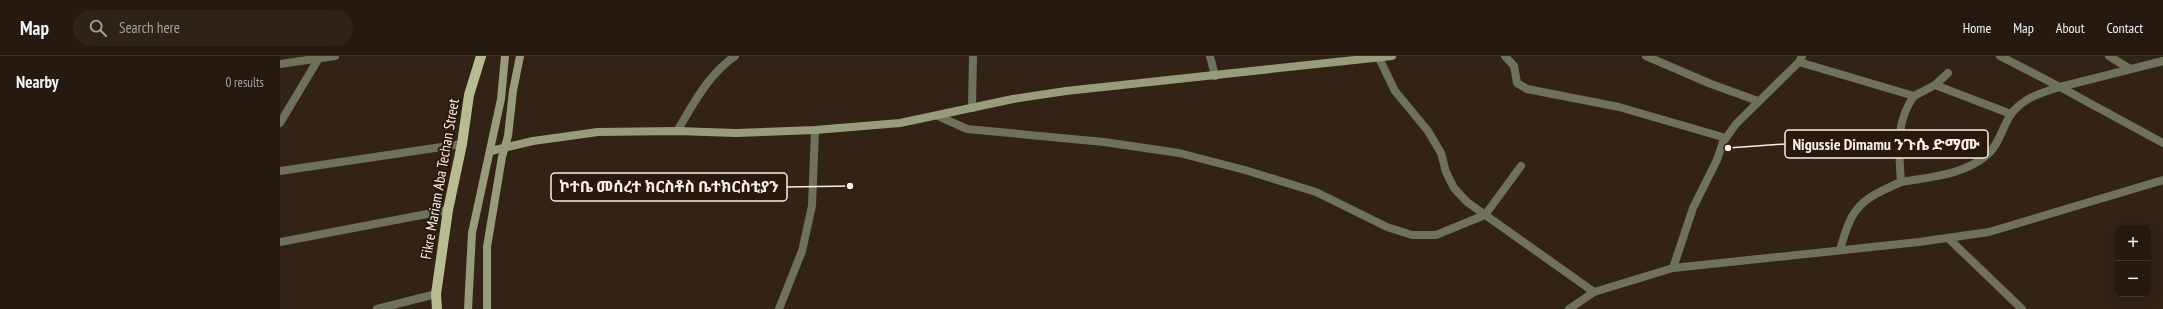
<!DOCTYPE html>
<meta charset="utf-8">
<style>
body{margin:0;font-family:"PT Sans Narrow","Noto Sans Ethiopic",sans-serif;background:#2e2319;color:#f1f3f6}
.controls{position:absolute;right:12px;bottom:12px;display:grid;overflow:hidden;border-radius:8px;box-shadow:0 4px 16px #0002}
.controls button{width:36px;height:36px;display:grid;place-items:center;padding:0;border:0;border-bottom:1px solid #423830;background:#261a10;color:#f1f3f6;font:20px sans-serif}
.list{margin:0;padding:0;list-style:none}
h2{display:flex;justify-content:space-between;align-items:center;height:52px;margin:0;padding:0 16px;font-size:17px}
h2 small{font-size:13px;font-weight:400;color:#a4a19f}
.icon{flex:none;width:22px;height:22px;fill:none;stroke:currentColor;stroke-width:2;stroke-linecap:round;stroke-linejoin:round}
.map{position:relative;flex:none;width:1883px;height:253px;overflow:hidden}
header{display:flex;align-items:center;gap:24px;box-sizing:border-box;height:56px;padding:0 20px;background:#261a10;border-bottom:1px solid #423830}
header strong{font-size:19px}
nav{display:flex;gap:22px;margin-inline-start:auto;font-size:14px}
.search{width:280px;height:36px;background:#2e2319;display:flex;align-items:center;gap:10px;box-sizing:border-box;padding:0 14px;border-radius:22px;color:#a4a19f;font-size:15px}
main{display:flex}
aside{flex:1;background:#261a10}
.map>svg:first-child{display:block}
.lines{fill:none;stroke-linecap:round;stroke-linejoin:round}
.street{stroke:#6f715c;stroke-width:8}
.secondary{stroke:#999c7a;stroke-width:8}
.primary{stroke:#b9bc90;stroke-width:10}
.labels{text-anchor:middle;stroke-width:4;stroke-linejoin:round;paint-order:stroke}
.street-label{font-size:15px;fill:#faeee6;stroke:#29190d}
.leader{fill:none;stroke:#faeee6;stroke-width:1.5}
.callout-dot{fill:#faeee6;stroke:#29190d;stroke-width:1.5}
.callout{fill:#29190d;stroke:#faeee6;stroke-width:1.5}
.callout-label{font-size:16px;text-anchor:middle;font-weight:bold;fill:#faeee6}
</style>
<header>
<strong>Map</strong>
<div class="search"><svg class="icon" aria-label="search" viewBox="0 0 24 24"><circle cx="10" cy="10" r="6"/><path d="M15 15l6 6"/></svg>Search here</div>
<nav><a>Home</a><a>Map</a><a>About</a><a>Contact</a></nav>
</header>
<main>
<aside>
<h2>Nearby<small>0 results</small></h2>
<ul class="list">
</ul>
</aside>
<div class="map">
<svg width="1883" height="253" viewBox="0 0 1883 253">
<rect width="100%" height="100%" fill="#332316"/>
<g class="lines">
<g class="street">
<polyline points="930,0 935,20"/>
<polyline points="1225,0 1234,10 1237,27 1247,33 1339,51 1446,82"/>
<polyline points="1366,0 1431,28 1478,45"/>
<polyline points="1829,0 1850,13"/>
<polyline points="1099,2 1115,35 1148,75 1161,97 1166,116 1174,132 1187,146 1314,236"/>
<polyline points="1519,6 1634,40 1655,29"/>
<polyline points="0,8 55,0"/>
<polyline points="1668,17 1655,29 1731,58"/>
<polyline points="1780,31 1883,87"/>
<polyline points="1780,31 1883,5"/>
<polyline points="692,52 693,0"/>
<polyline points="658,60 687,73 824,86 899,97 965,114 1036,136 1107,171 1132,179 1156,179 1205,159 1241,110"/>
<polyline points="0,67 39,2"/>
<path d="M397 75C414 47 428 19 455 0"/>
<polyline points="0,115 182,88"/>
<path d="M1621 126C1650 121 1685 119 1708 98 1716 91 1720 80 1725 69 1735 45 1756 38 1780 31L1720 0"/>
<polyline points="1668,182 1742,253"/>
<polyline points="0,186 168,154"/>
<path d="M1560 194C1572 150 1580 144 1621 126 1619 95 1615 66 1634 40"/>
<polyline points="1393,212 1413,152 1437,104 1443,86 1456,68 1519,6 1522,0"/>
<polyline points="97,253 156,238"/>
<polyline points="499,253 522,195 532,150 535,74"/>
<polyline points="1289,253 1314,236 1393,212 1639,186 1709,176 1883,124"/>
</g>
<g class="secondary">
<polyline points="211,95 253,85 318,76 397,75 456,77 535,74 620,67 733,43 786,35 1112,0"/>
<polyline points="188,253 192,177 221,43 225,0"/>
<polyline points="207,253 207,191 222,101 228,80 233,35 240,0"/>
</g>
<polyline class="primary" points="157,253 156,238 168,154 182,88 189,39 201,0"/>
</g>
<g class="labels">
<g class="street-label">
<text transform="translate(160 123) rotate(-80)" y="5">Fikre Mariam Aba Techan Street</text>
</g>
</g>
<path class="leader" d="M1448 92L1505 88M570 130L507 131"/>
<g class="callout-dot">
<circle cx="1448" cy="92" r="4"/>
<circle cx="570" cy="130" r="4"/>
</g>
<g class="callout">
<rect x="1505" y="74" width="203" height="28" rx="4"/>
<rect x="271" y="117" width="236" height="28" rx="4"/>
</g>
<g class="callout-label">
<text x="1606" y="94">Nigussie Dimamu ንጉሴ ድማሙ</text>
<text x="389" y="136">ኮተቤ መሰረተ ክርስቶስ ቤተክርስቲያን</text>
</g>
</svg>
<div class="controls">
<button>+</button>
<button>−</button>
</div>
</div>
</main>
